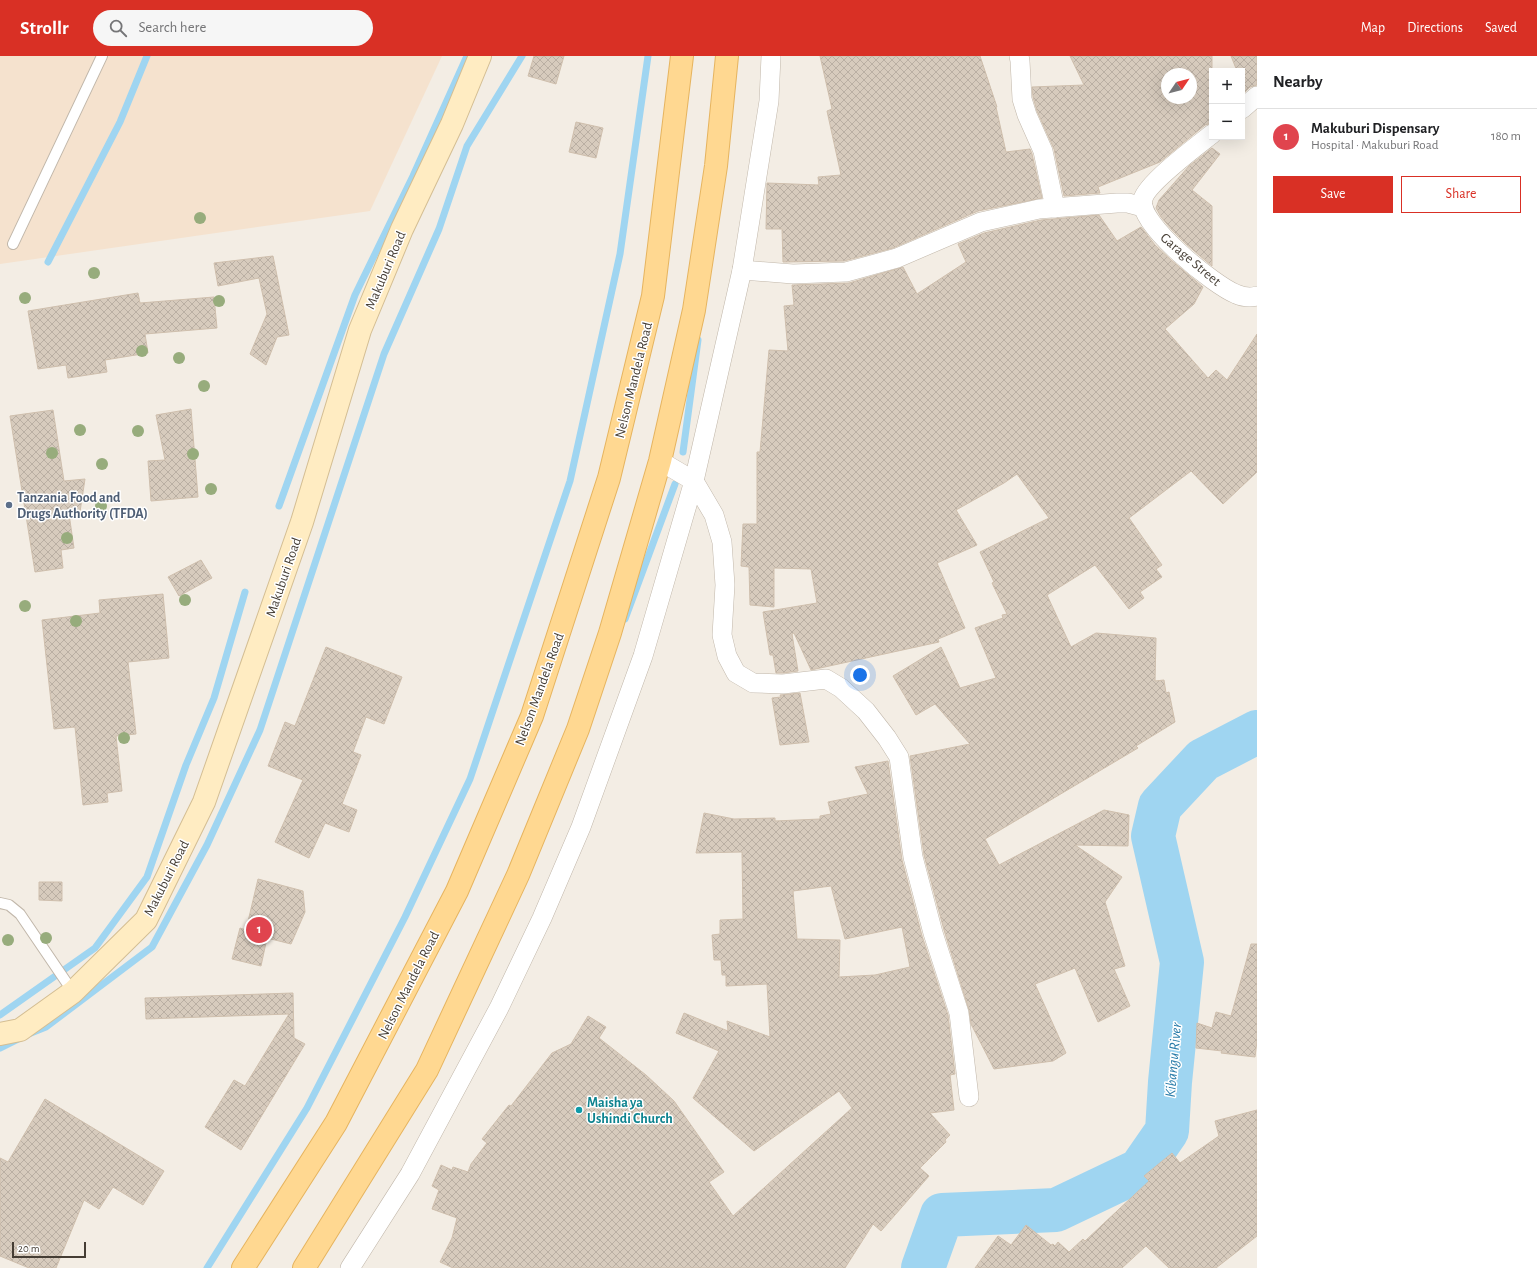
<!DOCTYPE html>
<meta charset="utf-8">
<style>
body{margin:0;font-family:"Alegreya Sans",sans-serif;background:#f6f6f6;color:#202124}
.controls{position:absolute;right:12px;top:12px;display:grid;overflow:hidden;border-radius:0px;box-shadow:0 4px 16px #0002}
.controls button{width:36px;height:36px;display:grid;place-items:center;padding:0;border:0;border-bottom:1px solid #e0e0e0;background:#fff;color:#202124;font:20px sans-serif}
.compass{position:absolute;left:1161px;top:12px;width:36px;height:36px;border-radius:50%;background:#fff;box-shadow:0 4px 16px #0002;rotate:55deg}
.scale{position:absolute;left:12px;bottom:10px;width:74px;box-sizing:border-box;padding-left:4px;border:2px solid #453d34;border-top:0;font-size:11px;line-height:14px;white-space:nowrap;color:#453d34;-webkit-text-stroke:3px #fff;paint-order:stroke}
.you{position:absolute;left:860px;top:619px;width:14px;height:14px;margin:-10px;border:3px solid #fff;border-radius:50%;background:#1a73e8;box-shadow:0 0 0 6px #1a73e833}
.badge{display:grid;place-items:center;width:26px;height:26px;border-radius:50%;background:#d93025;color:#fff;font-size:13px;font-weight:700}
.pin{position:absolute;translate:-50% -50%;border:2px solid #fff;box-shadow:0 1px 4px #0006}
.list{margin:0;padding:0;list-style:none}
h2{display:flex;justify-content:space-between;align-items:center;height:52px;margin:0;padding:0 16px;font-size:17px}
h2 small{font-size:13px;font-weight:400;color:#757577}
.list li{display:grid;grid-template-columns:26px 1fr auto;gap:12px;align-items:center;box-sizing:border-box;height:56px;padding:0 16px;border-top:1px solid #e0e0e0}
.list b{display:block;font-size:15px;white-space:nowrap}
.list p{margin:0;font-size:13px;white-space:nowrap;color:#757577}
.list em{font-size:13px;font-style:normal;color:#757577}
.actions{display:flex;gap:8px;padding:12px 16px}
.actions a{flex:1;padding:9px 0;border:1px solid #d93025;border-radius:0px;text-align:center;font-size:14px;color:#d93025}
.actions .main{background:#d93025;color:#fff}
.icon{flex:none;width:22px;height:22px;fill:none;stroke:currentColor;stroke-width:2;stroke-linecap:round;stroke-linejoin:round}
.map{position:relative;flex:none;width:1257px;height:1212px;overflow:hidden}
header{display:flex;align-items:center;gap:24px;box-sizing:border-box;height:56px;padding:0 20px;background:#d93025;color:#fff}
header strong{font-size:19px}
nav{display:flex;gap:22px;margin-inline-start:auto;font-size:14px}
.search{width:280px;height:36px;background:#f6f6f6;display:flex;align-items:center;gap:10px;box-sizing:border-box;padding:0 14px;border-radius:22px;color:#757577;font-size:15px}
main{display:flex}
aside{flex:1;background:#fff}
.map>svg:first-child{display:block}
.commercial{fill:#f5e2ce}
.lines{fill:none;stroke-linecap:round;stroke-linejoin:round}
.stream{stroke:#9fd5f1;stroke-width:7}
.river{stroke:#9fd5f1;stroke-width:44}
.building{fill:url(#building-cross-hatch);stroke:#cfbfad;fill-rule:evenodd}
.lane-casing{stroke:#c1b7aa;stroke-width:12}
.street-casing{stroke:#c1b7aa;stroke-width:20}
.secondary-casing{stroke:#d4be93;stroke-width:24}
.primary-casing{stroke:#e6b45f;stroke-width:24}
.lane{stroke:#fff;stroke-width:10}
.street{stroke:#fff;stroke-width:19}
.secondary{stroke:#ffecc2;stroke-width:22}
.primary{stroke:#ffd891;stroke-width:22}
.tree{fill:#97ac7c}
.service-dot{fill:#5c6f8a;stroke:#fff;stroke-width:1.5}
.culture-dot{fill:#0f9aa8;stroke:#fff;stroke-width:1.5}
.labels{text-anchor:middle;stroke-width:3;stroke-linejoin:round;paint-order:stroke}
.street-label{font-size:14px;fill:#453d34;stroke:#fff}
.service-label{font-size:14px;font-weight:bold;fill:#4e5e75;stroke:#fff;text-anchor:start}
.culture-label{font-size:14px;font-weight:bold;fill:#0d838f;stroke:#fff;text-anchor:start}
.water-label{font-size:15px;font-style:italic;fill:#2b7daa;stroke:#fff}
</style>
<header>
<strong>Strollr</strong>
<div class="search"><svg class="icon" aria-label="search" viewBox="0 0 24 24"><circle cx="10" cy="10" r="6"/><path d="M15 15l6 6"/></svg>Search here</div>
<nav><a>Map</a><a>Directions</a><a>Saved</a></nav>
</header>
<main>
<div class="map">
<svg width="1257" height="1212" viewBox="0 0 1257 1212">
<defs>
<pattern id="building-cross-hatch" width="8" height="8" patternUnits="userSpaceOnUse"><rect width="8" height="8" fill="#d7cbbd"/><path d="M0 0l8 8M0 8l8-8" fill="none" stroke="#baafa3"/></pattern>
</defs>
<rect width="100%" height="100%" fill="#f3ede4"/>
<polygon class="commercial" points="0,0 442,0 370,155 0,208"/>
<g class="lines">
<g class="stream">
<polyline points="48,206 120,66 147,0"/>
<polyline points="683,396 698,284"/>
<polyline points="279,450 355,239 413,120 467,0"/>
<polyline points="625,563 675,428"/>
<polyline points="0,959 95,892 147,821 186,709 214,642 245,536"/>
<polyline points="31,977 46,971 152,891 207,789 260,674 384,298 439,173 467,90 522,0"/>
<polyline points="0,992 18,983"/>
<polyline points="207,1212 307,1052 405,861 470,723 570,425 620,198 648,0"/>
</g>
<polyline class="river" points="923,1212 942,1159 1056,1154 1140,1114 1167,1075 1170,1026 1182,906 1153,780 1160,750 1203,704 1257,676"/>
</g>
<g class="building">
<polygon points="534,0 564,0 556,28 528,20"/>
<polygon points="820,0 980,0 997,51 996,51 1006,96 1030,93 1032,98 1042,142 978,155 893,192 844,205 783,206 782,173 766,173 767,127 819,129 818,121 841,119 827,55 832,53"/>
<path d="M1070 0H1212V67L1205 69 1160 106 1098 131 1100 137 1064 140 1054 93 1037 55 1033 41 1032 31 1084 29ZM1167 18H1191V42H1167Z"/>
<polygon points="1231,0 1257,0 1257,29 1250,31 1245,36 1242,29 1242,15 1237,15"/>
<polygon points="576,66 603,72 596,102 569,96"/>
<polygon points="1212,92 1220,98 1192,134 1212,150 1212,210 1186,188 1172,174 1161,161 1156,152 1159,144 1189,110"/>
<polygon points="1099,159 1117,185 1141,171 1155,189 1171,204 1203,231 1194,248 1165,273 1208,322 1216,314 1227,324 1257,278 1257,416 1223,448 1191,415 1129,462 1162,509 1156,513 1162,521 1140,536 1144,542 1129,553 1095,509 1047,539 1071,591 1096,577 1156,582 1155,625 1164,624 1166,637 1169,636 1175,666 1136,690 1138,692 985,783 999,809 1104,754 1129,759 1128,790 1075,789 1122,821 1105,846 1125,910 1114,913 1130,950 1098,966 1075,912 1035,928 1066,997 1053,1005 994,1013 971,968 969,954 944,874 924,799 910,700 970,688 935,648 916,659 893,620 941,591 960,632 996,622 975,572 1003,562 1002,559 1007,558 992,527 994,526 980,496 1049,462 1017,418 1004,427 956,454 977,489 937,507 965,572 938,583 939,586 811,614 794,577 792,578 798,615 783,617 776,617 773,599 770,599 763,556 817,547 811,513 774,512 774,551 750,549 749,511 741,510 743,468 757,468 757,396 760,396 769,294 788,295 784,250 794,249 792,229 849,227 903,211 917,238 966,206 958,188 984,177 1041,164"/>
<polygon points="273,200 289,279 277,281 266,309 250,298 267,258 259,222 218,230 214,207"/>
<polygon points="138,237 140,247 214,241 217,272 145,278 148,297 105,304 107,316 68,322 66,309 38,313 28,255"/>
<polygon points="191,353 198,441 151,445 148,405 165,404 156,359"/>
<polygon points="53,354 64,425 85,423 80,456 69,458 74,492 61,494 63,512 35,516 10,360"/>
<polygon points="201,504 212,522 179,540 168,521"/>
<polygon points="163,538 169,602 128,606 136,678 116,680 122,735 107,737 108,746 83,749 75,671 54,673 42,564 100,557 99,544"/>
<polygon points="326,591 402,621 384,668 366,661 353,696 361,699 342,748 357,754 349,776 325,767 309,802 275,786 303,724 268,710 285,666 295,670"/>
<polygon points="800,637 809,686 780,689 772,642 781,641 780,639"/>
<path d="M888 705 902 804 922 880 948 959 955 1018 950 1019 954 1054 930 1057 950 1079 945 1084 946 1086 920 1112 929 1120 881 1175 873 1168 845 1212H453L440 1206 452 1182 457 1162 432 1153 439 1134 432 1130 441 1109 452 1114 453 1111 468 1116 471 1108 487 1087 482 1083 509 1049 511 1050 552 997 571 988 588 960 606 971 599 982 646 1019 674 1045 724 1116 709 1126 733 1160 852 1052 839 1035 754 1095 693 1042 719 995 676 977 684 957 728 975 727 965 770 981 767 928 726 930V919H722L721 904H714L712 879 720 878V864L743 863 742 796 696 797 704 757 734 763 775 762V765L820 763V760L831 758 828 746 868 738 855 711ZM831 830 845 883 902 871 910 911 875 919 839 921 840 884 797 883 793 835Z"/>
<polygon points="258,823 303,835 305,856 291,888 267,882 261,910 232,903 240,872 246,874"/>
<polygon points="39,826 62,826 62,845 39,844"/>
<polygon points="1251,888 1257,888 1257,985 1255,1001 1221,997 1222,995 1196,992 1197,967 1212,972 1216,956 1231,960"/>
<polygon points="293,937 294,982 305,988 241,1094 205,1071 234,1024 245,1030 289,958 146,963 145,942"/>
<polygon points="45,1043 164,1115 143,1149 113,1131 99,1153 84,1144 56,1212 29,1212 0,1200 0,1102 8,1106"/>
<polygon points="1257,1054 1257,1180 1216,1212 1169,1212 1146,1190 1122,1212 975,1212 998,1180 1011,1189 1026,1169 1051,1189 1053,1188 1055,1190 1058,1186 1069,1196 1083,1183 1085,1185 1149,1125 1144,1120 1172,1097 1180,1107 1219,1080 1215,1065"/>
</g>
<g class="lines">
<g class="lane-casing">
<g id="lane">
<polyline points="13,188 102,0"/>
<polyline points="0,847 9,849 20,858 73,936"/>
</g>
</g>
<g class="street-casing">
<g id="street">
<polyline points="1019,0 1020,5 1022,43 1027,59 1043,95 1055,152"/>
<polyline points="1242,53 1257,40"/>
<path d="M1212 78C1197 90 1147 127 1143 143 1136 167 1215 230 1236 238 1243 241 1250 242 1257 240"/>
<polyline points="742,214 793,218 846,216 897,202 981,166 1039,153 1117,147 1128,147 1143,151"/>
<polyline points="660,405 694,425 714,459 722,486 725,529 722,579 727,600 736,617 753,627 783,628 826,623 841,632 866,655 887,682 899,701 913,801 933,877 959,957 969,1041"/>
<polyline points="350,1212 410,1118 499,952 542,862 581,771 643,600 694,425 742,214 769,45 771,0"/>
</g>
</g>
<g class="secondary-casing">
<polyline id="secondary" points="0,978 20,974 73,936 146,864 204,746 302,466 360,274 402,173 452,68 480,0"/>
</g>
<g class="primary-casing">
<g id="primary">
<polyline points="243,1212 336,1067 457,835 532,660 609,422 653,240 682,0"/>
<polyline points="304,1212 427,1014 518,819 578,673 610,577 660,405 694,254 716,110 727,0"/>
</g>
</g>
<use href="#lane" class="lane"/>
<use href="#street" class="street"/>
<use href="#secondary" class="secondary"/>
<use href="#primary" class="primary"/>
</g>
<g class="tree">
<circle cx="200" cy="162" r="6"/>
<circle cx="94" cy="217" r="6"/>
<circle cx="25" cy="242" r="6"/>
<circle cx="219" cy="245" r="6"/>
<circle cx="142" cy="295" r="6"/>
<circle cx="179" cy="302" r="6"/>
<circle cx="204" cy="330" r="6"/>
<circle cx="80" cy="374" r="6"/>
<circle cx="138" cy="375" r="6"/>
<circle cx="52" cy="397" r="6"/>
<circle cx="193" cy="398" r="6"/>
<circle cx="102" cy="408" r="6"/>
<circle cx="211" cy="433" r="6"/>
<circle cx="101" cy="450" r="6"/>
<circle cx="67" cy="482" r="6"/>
<circle cx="185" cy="544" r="6"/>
<circle cx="25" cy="550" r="6"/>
<circle cx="76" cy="565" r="6"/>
<circle cx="124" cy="682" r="6"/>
<circle cx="46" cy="882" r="6"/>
<circle cx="8" cy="884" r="6"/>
</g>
<circle class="service-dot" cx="9" cy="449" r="4"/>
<circle class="culture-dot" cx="579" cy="1054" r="4"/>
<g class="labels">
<g class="street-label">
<text transform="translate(1191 203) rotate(40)" y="5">Garage Street</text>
<text transform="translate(385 214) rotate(-67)" y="5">Makuburi Road</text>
<text transform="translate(633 324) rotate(-76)" y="5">Nelson Mandela Road</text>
<text transform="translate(283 521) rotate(-71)" y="5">Makuburi Road</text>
<text transform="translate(539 633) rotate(-70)" y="5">Nelson Mandela Road</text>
<text transform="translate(166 822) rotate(-63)" y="5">Makuburi Road</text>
<text transform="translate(408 929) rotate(-63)" y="5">Nelson Mandela Road</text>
</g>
<g class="service-label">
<text x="17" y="446">Tanzania Food and<tspan x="17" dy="16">Drugs Authority (TFDA)</tspan></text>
</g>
<g class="culture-label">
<text x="587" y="1051">Maisha ya<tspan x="587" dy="16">Ushindi Church</tspan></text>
</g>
<g class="water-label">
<text transform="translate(1173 1004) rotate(-85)" y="5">Kibangu River</text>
</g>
</g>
</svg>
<div class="controls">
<button>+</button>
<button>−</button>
</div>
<svg class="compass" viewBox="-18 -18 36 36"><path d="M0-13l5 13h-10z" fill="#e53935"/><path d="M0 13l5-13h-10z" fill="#757577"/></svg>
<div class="scale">20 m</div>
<div class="you"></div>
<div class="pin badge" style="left:259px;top:874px;background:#e0444e">1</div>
</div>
<aside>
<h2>Nearby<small></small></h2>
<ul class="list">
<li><span class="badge" style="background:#e0444e">1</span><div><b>Makuburi Dispensary</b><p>Hospital · Makuburi Road</p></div><em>180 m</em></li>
</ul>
<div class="actions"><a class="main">Save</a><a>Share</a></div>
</aside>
</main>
